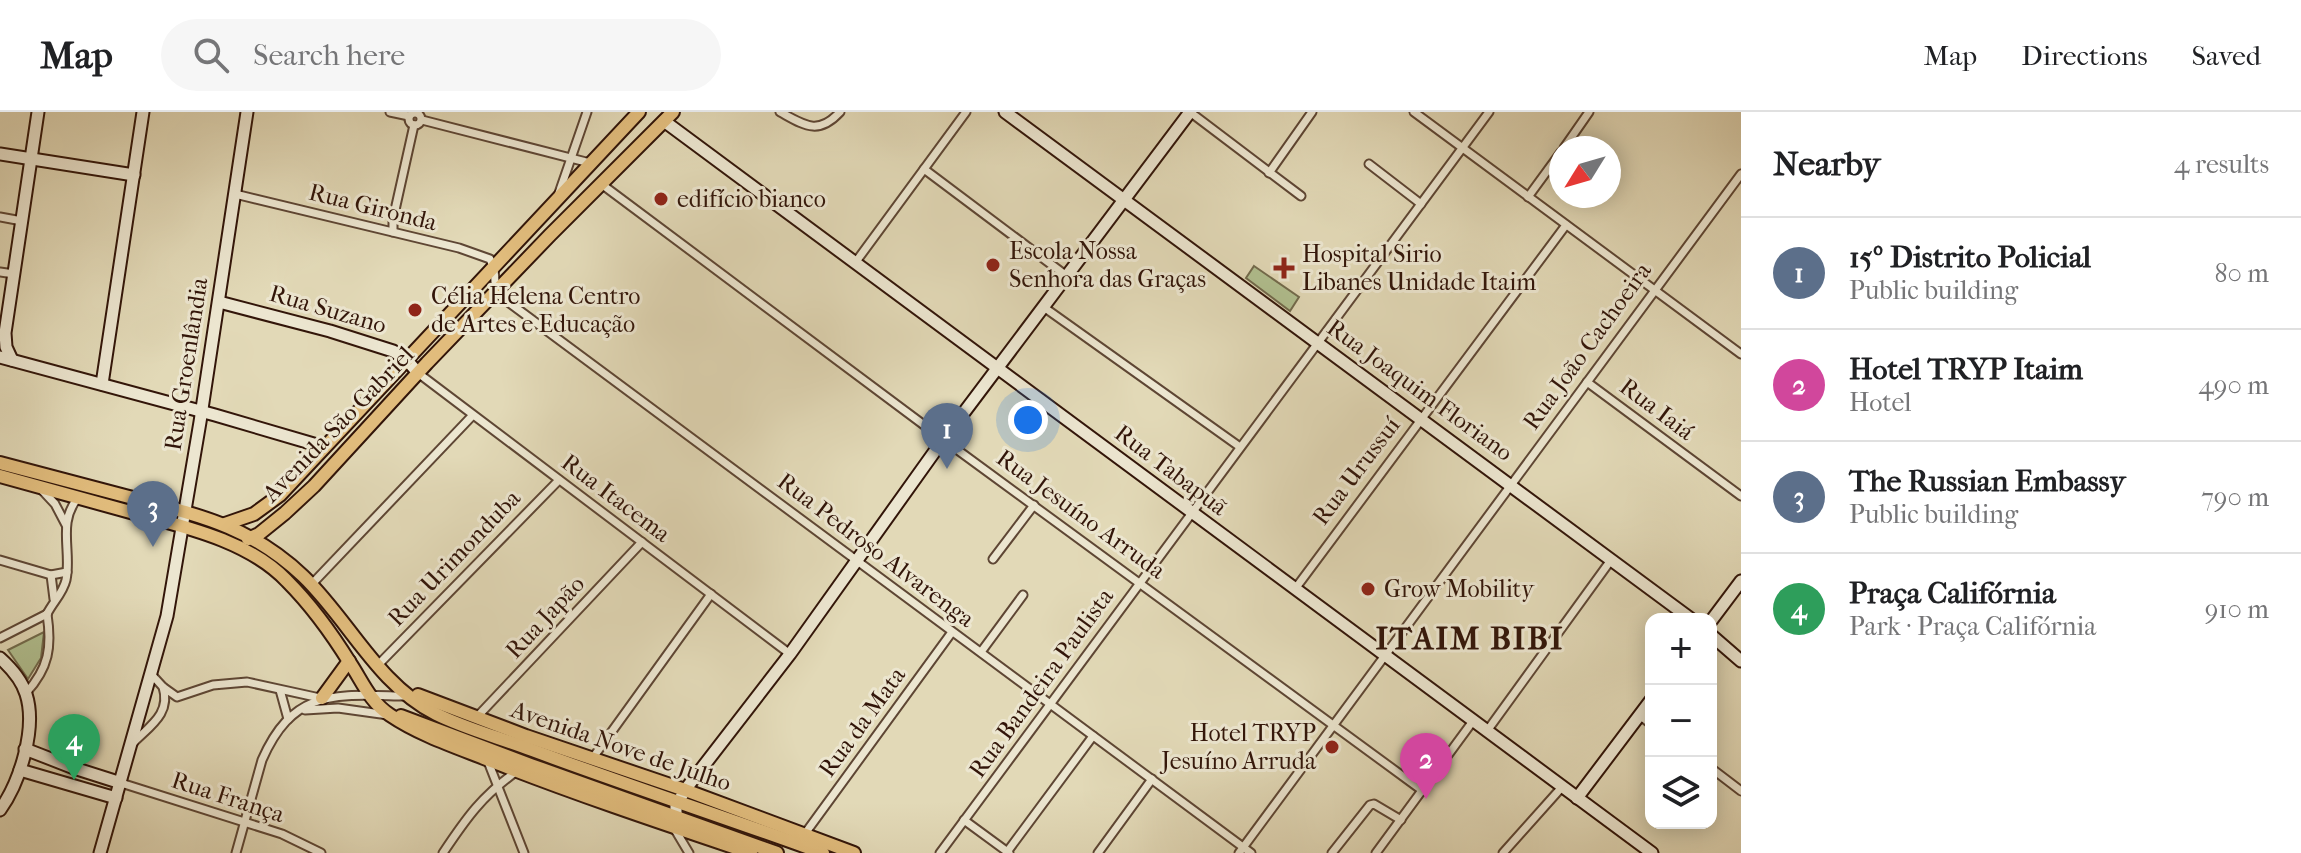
<!DOCTYPE html>
<meta charset="utf-8">
<style>
body{margin:0;font-family:"IM FELL French Canon",serif;background:#f6f6f6;color:#202124}
.controls{position:absolute;right:24px;bottom:24px;display:grid;overflow:hidden;border-radius:16px;box-shadow:0 4px 20px #0003}
.controls button{width:72px;height:72px;display:grid;place-items:center;padding:0;border:0;border-bottom:2px solid #e0e0e0;background:#fff;color:#202124;font:40px sans-serif}
.compass{position:absolute;left:1549px;top:24px;width:72px;height:72px;border-radius:50%;background:#fff;box-shadow:0 4px 20px #0003;rotate:233deg}
.you{position:absolute;left:1028px;top:308px;width:28px;height:28px;margin:-20px;border:6px solid #fff;border-radius:50%;background:#1a73e8;box-shadow:0 0 0 12px #1a73e833}
.badge{display:grid;place-items:center;width:52px;height:52px;border-radius:50%;background:#db2777;color:#fff;font-size:26px;font-weight:700}
.pin{position:absolute;translate:-50% -66px;filter:drop-shadow(0 2px 4px #0008)}
.pin::after{content:'';position:absolute;top:42px;width:28px;height:24px;background:inherit;clip-path:polygon(0 0,100% 0,50% 100%)}
.list{margin:0;padding:0;list-style:none}
h2{display:flex;justify-content:space-between;align-items:center;height:104px;margin:0;padding:0 32px;font-size:34px}
h2 small{font-size:26px;font-weight:400;color:#757577}
.list li{display:grid;grid-template-columns:52px 1fr auto;gap:24px;align-items:center;box-sizing:border-box;height:112px;padding:0 32px;border-top:2px solid #e0e0e0}
.list b{display:block;font-size:30px;white-space:nowrap}
.list p{margin:0;font-size:26px;white-space:nowrap;color:#757577}
.list em{font-size:26px;font-style:normal;color:#757577}
.icon{flex:none;width:44px;height:44px;fill:none;stroke:currentColor;stroke-width:2;stroke-linecap:round;stroke-linejoin:round}
.map{position:relative;flex:none;width:1741px;height:741px;overflow:hidden}
header{display:flex;align-items:center;gap:48px;box-sizing:border-box;height:112px;padding:0 40px;background:#fff;border-bottom:2px solid #e0e0e0}
header strong{font-size:38px}
nav{display:flex;gap:44px;margin-inline-start:auto;font-size:28px}
.search{width:560px;height:72px;background:#f6f6f6;display:flex;align-items:center;gap:20px;box-sizing:border-box;padding:0 28px;border-radius:44px;color:#757577;font-size:30px}
main{display:flex}
aside{flex:1;background:#fff}
.map>svg:first-child{display:block}
.green{fill:#b1c090;stroke:#726a4c;stroke-width:2}
.lines{fill:none;stroke-linecap:round;stroke-linejoin:round}
.street-casing{stroke:#5e4634;stroke-width:11}
.secondary-casing{stroke:#321509;stroke-width:15}
.primary-casing{stroke:#321509;stroke-width:16}
.street{stroke:#ece6d0;stroke-width:7}
.secondary{stroke:#ece6d0;stroke-width:11}
.primary{stroke:#e1bc7c;stroke-width:12}
.poi-dot{fill:#8f2418;stroke:#ece6d0;stroke-width:3}
.labels{text-anchor:middle;stroke-width:6;stroke-linejoin:round;paint-order:stroke}
.poi-label{font-size:24px;fill:#321509;stroke:#ece6d0;text-anchor:start}
.street-label{font-size:24px;fill:#321509;stroke:#ece6d0}
.district-label{font-size:32px;font-weight:bold;letter-spacing:2px;fill:#321509;stroke:#ece6d0}
</style>
<header>
<strong>Map</strong>
<div class="search"><svg class="icon" aria-label="search" viewBox="0 0 24 24"><circle cx="10" cy="10" r="6"/><path d="M15 15l6 6"/></svg>Search here</div>
<nav><a>Map</a><a>Directions</a><a>Saved</a></nav>
</header>
<main>
<div class="map">
<svg width="1741" height="741" viewBox="0 0 1741 741">
<rect width="100%" height="100%" fill="#e2d9b7"/>
<filter id="stains"><feTurbulence type="fractalNoise" baseFrequency=".0025" numOctaves="4"/><feColorMatrix values="0 0 0 0 .2 0 0 0 0 .09 0 0 0 0 .02 0 0 0 .5 -.17"/></filter>
<radialGradient id="worn" r=".72"><stop offset=".6" stop-color="#630" stop-opacity="0"/><stop offset="1" stop-color="#630" stop-opacity=".3"/></radialGradient>
<g class="green">
<polygon points="1254,154 1299,185 1290,199 1246,166"/>
<polygon points="44,520 41,546 28,567 8,538"/>
</g>
<g class="lines">
<g class="street-casing">
<g id="street">
<polyline points="390,0 409,4"/>
<path d="M780 0C804 13 818 24 840 0"/>
<polyline points="1190,0 1301,84"/>
<polyline points="1414,0 1741,242"/>
<circle cx="415" cy="7" r="6"/>
<polyline points="422,8 590,51"/>
<polyline points="1564,36 1589,0"/>
<polyline points="1369,52 1421,92"/>
<polyline points="924,57 1068,165"/>
<polyline points="1269,61 1312,0"/>
<polyline points="600,71 944,328 1423,679"/>
<polyline points="559,81 587,0"/>
<polyline points="235,82 459,136 490,147 494,157 496,181 1251,741"/>
<polyline points="1528,85 1561,40"/>
<polyline points="0,105 22,109"/>
<polyline points="393,120 393,107 414,13"/>
<polyline points="855,151 966,0"/>
<polyline points="0,160 14,162"/>
<polyline points="1045,196 1240,335"/>
<polyline points="418,261 790,542"/>
<polyline points="1587,270 1741,384"/>
<polyline points="41,377 55,392 66,413"/>
<polyline points="993,447 1034,393"/>
<polyline points="0,448 51,463 67,460"/>
<polyline points="51,463 54,487"/>
<polyline points="311,473 472,304"/>
<polyline points="1295,477 1566,113"/>
<path d="M47 502C53 490 63 481 66 468 72 440 57 410 78 386"/>
<polyline points="0,526 47,502"/>
<polyline points="981,540 1023,483"/>
<polyline points="378,553 559,368"/>
<polyline points="151,562 163,575 177,585 213,573 247,570 320,586"/>
<polyline points="280,578 288,607"/>
<path d="M26 581C49 556 52 535 47 502"/>
<polyline points="305,598 338,596 388,603"/>
<polyline points="1639,603 1651,612"/>
<polyline points="476,606 642,430"/>
<polyline points="1487,619 1611,448"/>
<path d="M134 630C151 613 171 601 163 575"/>
<polyline points="487,647 524,741"/>
<polyline points="592,647 711,482"/>
<polyline points="1711,656 1741,679"/>
<polyline points="121,671 282,722 321,741"/>
<polyline points="964,708 1009,741"/>
<polyline points="674,716 689,741"/>
<polyline points="804,723 952,520"/>
<polyline points="1007,740 1093,624"/>
<path d="M236 741 262 648C294 575 337 583 406 584"/>
<path d="M443 741C467 705 482 684 517 659"/>
<polyline points="940,741 1489,0"/>
<polyline points="1098,741 1152,667"/>
<polyline points="1239,741 1741,62"/>
<polyline points="1332,741 1370,693 1374,692 1401,708"/>
<polyline points="1376,741 1473,609"/>
<polyline points="1503,741 1562,675"/>
</g>
</g>
<g class="secondary-casing">
<g id="secondary">
<polyline points="1005,0 1691,507"/>
<polyline points="664,9 1652,741"/>
<polyline points="0,42 134,63"/>
<polyline points="219,190 330,219 393,239 406,247 418,261"/>
<polyline points="0,245 215,303 324,335"/>
<polyline points="12,248 6,235 5,221 38,0"/>
<polyline points="102,272 143,0"/>
<polyline points="1711,509 1741,469"/>
<polyline points="1711,523 1741,549"/>
<path d="M0 546C10 555 22 569 26 582 37 616 20 670 0 698"/>
<polyline points="25,637 74,656 121,671"/>
<polyline points="20,658 116,686"/>
<polyline points="1577,686 1651,588"/>
<polyline points="676,705 676,694 685,678 790,542 935,339 1190,0"/>
<polyline points="100,741 167,504 200,310 247,0"/>
</g>
</g>
<g class="primary-casing">
<g id="primary">
<path d="M0 351C43 362 86 374 129 385 197 403 249 413 303 464 349 508 377 572 436 602 466 617 501 626 532 638 629 674 727 706 823 741"/>
<path d="M0 364C45 376 89 389 134 401 186 415 249 429 287 469 311 493 332 522 350 551 362 569 370 590 390 603 421 624 459 636 494 650 578 683 665 712 751 741"/>
<polyline points="225,412 254,402 280,383 639,0"/>
<polyline points="248,427 259,422 285,401 314,374 427,251 550,123 673,0"/>
<polyline points="418,583 526,624 685,678 854,741"/>
<polyline points="322,586 349,549"/>
<polyline points="401,604 531,653 777,741"/>
</g>
</g>
<use href="#street" class="street"/>
<use href="#secondary" class="secondary"/>
<use href="#primary" class="primary"/>
</g>
<g class="poi-dot">
<circle cx="661" cy="87" r="8"/>
<circle cx="993" cy="153" r="8"/>
<path d="M1280 144h8v8h8v8h-8v8h-8v-8h-8v-8h8z"/>
<circle cx="415" cy="198" r="8"/>
<circle cx="1368" cy="477" r="8"/>
<circle cx="1332" cy="635" r="8"/>
</g>
<g class="labels">
<g class="poi-label">
<text x="677" y="95">edifício bianco</text>
<text x="1009" y="147">Escola Nossa<tspan x="1009" dy="28">Senhora das Graças</tspan></text>
<text x="1302" y="150">Hospital Sirio<tspan x="1302" dy="28">Libanes Unidade Itaim</tspan></text>
<text x="431" y="192">Célia Helena Centro<tspan x="431" dy="28">de Artes e Educação</tspan></text>
<text x="1384" y="485">Grow Mobility</text>
<text x="1316" y="629" text-anchor="end">Hotel TRYP<tspan x="1316" dy="28">Jesuíno Arruda</tspan></text>
</g>
<g class="street-label">
<text transform="translate(373 95) rotate(14)" y="8">Rua Gironda</text>
<text transform="translate(328 197) rotate(16)" y="8">Rua Suzano</text>
<text transform="translate(1587 234) rotate(-54)" y="8">Rua João Cachoeira</text>
<text transform="translate(186 252) rotate(-81)" y="8">Rua Groenlândia</text>
<text transform="translate(1420 278) rotate(36)" y="8">Rua Joaquim Floriano</text>
<text transform="translate(1657 297) rotate(37)" y="8">Rua Iaiá</text>
<text transform="translate(338 312) rotate(-46)" y="8">Avenida São Gabriel</text>
<text transform="translate(1171 358) rotate(37)" y="8">Rua Tabapuã</text>
<text transform="translate(1356 359) rotate(-53)" y="8">Rua Urussuí</text>
<text transform="translate(616 386) rotate(37)" y="8">Rua Itacema</text>
<text transform="translate(1081 402) rotate(36)" y="8">Rua Jesuíno Arruda</text>
<text transform="translate(876 438) rotate(37)" y="8">Rua Pedroso Alvarenga</text>
<text transform="translate(454 446) rotate(-46)" y="8">Rua Urimonduba</text>
<text transform="translate(545 505) rotate(-47)" y="8">Rua Japão</text>
<text transform="translate(1041 571) rotate(-54)" y="8">Rua Bandeira Paulista</text>
<text transform="translate(862 610) rotate(-54)" y="8">Rua da Mata</text>
<text transform="translate(621 634) rotate(19)" y="8">Avenida Nove de Julho</text>
<text transform="translate(228 685) rotate(18)" y="8">Rua França</text>
</g>
<g class="district-label">
<text x="1470" y="537">ITAIM BIBI</text>
</g>
</g>
<rect width="100%" height="100%" filter="url(#stains)"/>
<rect width="100%" height="100%" fill="url(#worn)"/>
</svg>
<div class="controls">
<button>+</button>
<button>−</button>
<button><svg class="icon" aria-label="layers" viewBox="0 0 24 24"><path d="M12 4l9 5-9 5-9-5zM3 14l9 5 9-5"/></svg></button>
</div>
<svg class="compass" viewBox="-18 -18 36 36"><path d="M0-13l5 13h-10z" fill="#e53935"/><path d="M0 13l5-13h-10z" fill="#757577"/></svg>
<div class="you"></div>
<div class="pin badge" style="left:947px;top:357px;background:#5c6f8a">1</div>
<div class="pin badge" style="left:1426px;top:687px;background:#d1479c">2</div>
<div class="pin badge" style="left:153px;top:435px;background:#5c6f8a">3</div>
<div class="pin badge" style="left:74px;top:668px;background:#2e9e5b">4</div>
</div>
<aside>
<h2>Nearby<small>4 results</small></h2>
<ul class="list">
<li><span class="badge" style="background:#5c6f8a">1</span><div><b>15º Distrito Policial</b><p>Public building</p></div><em>80 m</em></li>
<li><span class="badge" style="background:#d1479c">2</span><div><b>Hotel TRYP Itaim</b><p>Hotel</p></div><em>490 m</em></li>
<li><span class="badge" style="background:#5c6f8a">3</span><div><b>The Russian Embassy</b><p>Public building</p></div><em>790 m</em></li>
<li><span class="badge" style="background:#2e9e5b">4</span><div><b>Praça Califórnia</b><p>Park · Praça Califórnia</p></div><em>910 m</em></li>
</ul>
</aside>
</main>
